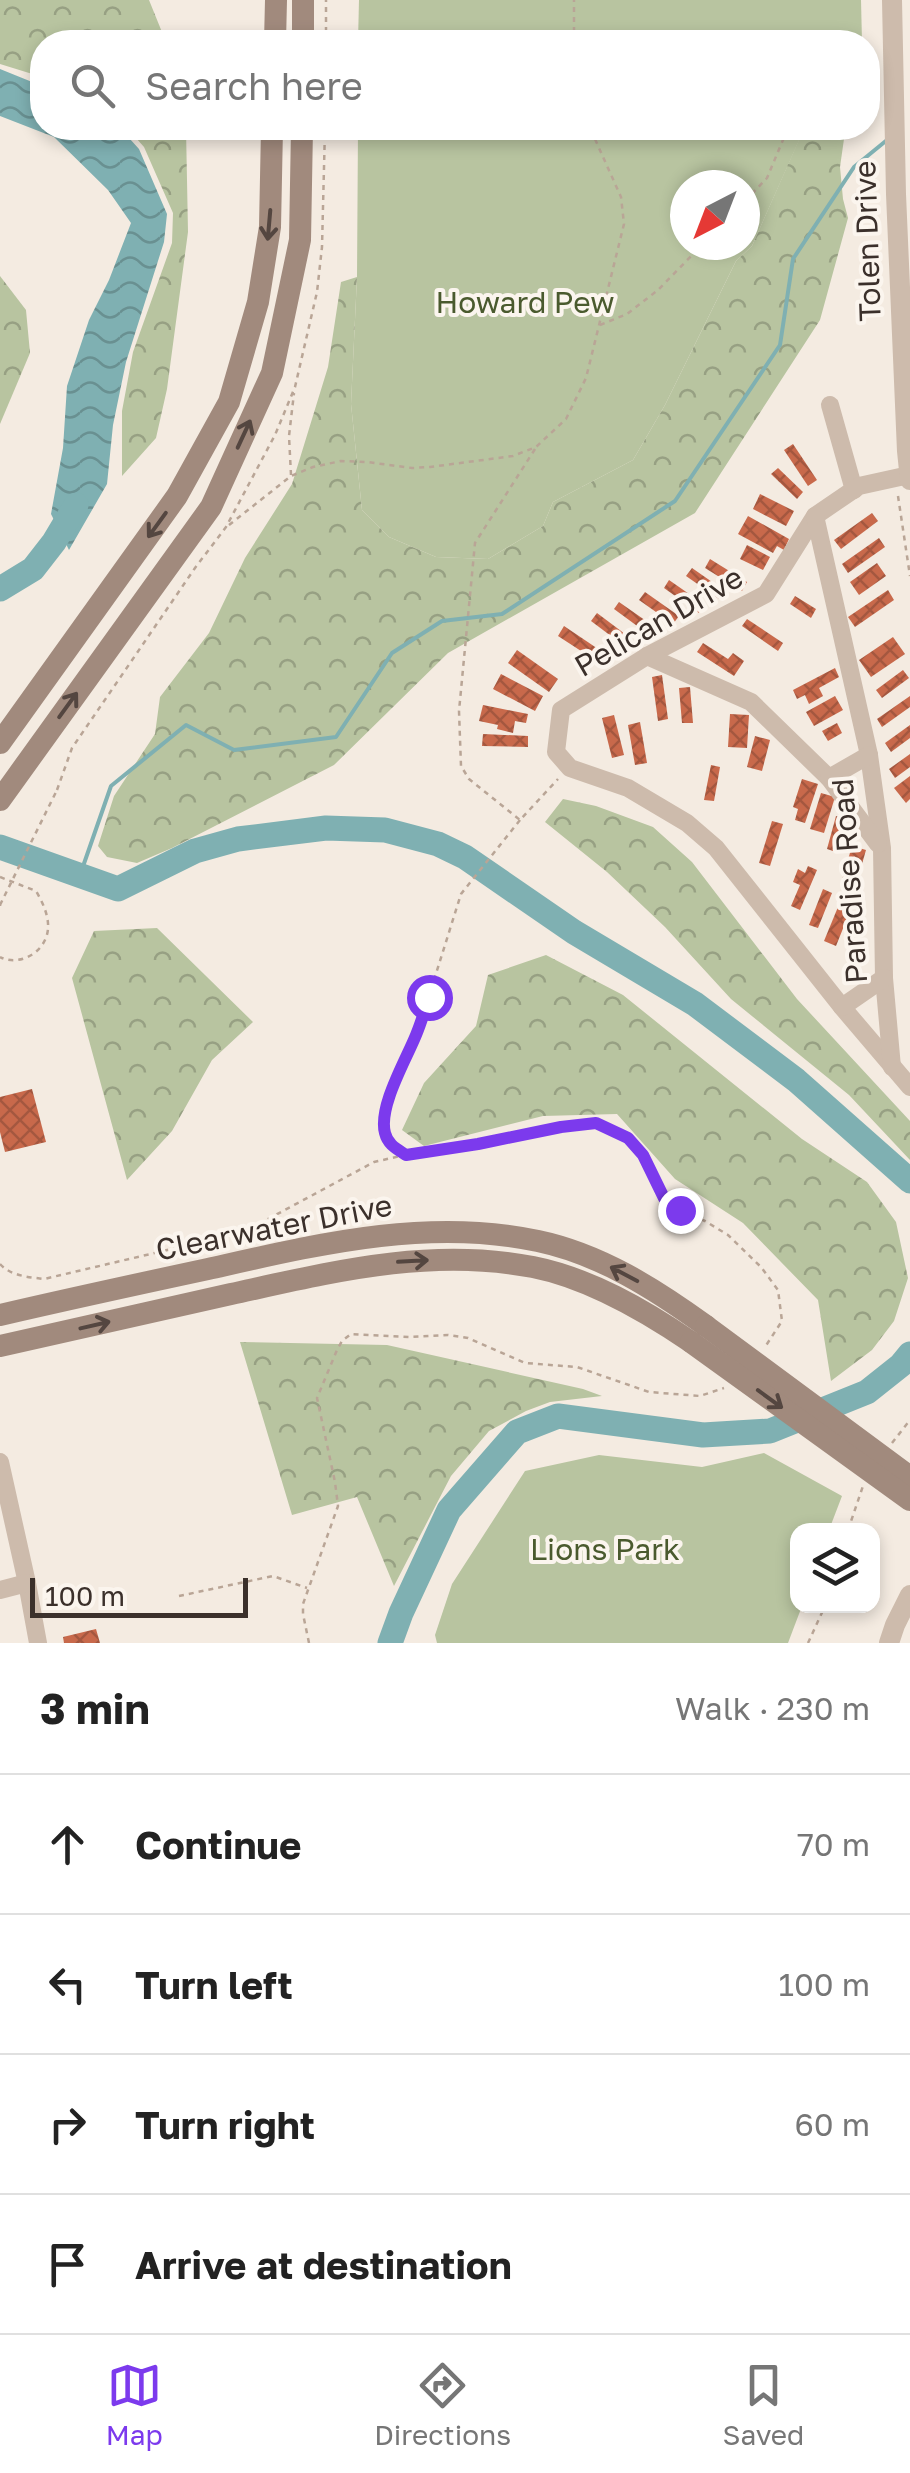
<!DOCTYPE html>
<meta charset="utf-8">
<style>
body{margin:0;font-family:"Golos Text",sans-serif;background:#f6f6f6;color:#222}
.controls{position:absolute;right:30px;bottom:30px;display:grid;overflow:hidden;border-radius:20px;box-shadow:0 5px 15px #0003}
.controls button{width:90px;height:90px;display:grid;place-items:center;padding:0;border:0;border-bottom:2px solid #e0e0e0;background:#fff;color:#222;font:50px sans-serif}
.compass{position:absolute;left:670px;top:170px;width:90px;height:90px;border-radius:50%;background:#fff;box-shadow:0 5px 15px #0003;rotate:222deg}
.scale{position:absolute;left:30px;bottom:25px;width:218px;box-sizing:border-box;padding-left:10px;border:5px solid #3b302b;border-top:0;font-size:28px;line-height:35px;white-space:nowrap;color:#3b302b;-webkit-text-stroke:8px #fbf5ee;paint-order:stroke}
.stop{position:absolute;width:30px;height:30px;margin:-22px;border:8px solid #7c3aed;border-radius:50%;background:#fff}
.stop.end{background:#7c3aed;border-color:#fff;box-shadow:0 2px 10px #0008}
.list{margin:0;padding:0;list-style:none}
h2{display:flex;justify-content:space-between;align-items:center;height:130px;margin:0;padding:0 40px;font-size:42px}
h2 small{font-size:32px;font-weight:400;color:#767676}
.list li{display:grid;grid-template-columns:65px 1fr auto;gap:30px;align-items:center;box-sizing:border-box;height:140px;padding:0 40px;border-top:2px solid #e0e0e0}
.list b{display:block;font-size:38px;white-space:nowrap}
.list em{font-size:32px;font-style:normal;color:#767676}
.icon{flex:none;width:55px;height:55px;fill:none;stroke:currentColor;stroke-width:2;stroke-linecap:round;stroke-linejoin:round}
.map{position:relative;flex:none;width:910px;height:1643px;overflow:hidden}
.search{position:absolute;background:#fff;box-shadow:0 5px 15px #0003;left:30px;right:30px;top:30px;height:110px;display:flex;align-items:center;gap:25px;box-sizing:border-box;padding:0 35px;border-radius:40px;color:#767676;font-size:38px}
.sheet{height:690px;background:#fff}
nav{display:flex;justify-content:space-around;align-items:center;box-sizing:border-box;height:140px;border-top:2px solid #e0e0e0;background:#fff;font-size:28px;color:#767676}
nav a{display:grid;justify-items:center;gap:5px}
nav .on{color:#7c3aed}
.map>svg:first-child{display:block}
.green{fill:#b8c4a0;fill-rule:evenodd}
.forest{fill:url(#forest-crowns)}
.water{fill:url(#water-waves)}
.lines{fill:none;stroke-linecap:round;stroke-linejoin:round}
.stream{stroke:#7fb0b2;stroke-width:4}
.river{stroke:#7fb0b2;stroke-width:25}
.building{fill:url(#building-cross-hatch)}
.path{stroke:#b9a596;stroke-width:2.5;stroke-dasharray:5 5;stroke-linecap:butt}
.minor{stroke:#cdbbac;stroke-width:18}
.tertiary{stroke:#cdbbac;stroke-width:20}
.secondary{stroke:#a18a7d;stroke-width:22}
.path-bridge{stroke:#b9a596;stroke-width:2.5;stroke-dasharray:5 5;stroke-linecap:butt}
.secondary-bridge{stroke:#a18a7d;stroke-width:22}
.oneway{stroke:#544640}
.route{stroke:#7c3aed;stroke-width:12}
.labels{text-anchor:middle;stroke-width:8;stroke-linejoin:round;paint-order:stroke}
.street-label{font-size:30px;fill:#3b302b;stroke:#fbf5ee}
.park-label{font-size:30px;fill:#4a5a2e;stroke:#fbf5ee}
</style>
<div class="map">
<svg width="910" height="1643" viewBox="0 0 910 1643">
<defs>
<pattern id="forest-crowns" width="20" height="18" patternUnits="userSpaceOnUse" patternTransform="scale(2.5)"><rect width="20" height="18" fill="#b8c4a0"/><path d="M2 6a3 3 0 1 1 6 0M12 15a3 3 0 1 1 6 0" fill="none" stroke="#97a083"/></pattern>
<pattern id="water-waves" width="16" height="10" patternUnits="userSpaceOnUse" patternTransform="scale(2.5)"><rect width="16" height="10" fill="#7fb0b2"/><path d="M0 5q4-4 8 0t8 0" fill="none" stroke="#699091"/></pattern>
<pattern id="building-cross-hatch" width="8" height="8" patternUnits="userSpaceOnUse" patternTransform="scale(2.5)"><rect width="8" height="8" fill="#c8694b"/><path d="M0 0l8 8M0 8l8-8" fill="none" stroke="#a4573f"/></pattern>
</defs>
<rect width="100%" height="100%" fill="#f4ebe1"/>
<g class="green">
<polygon points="359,0 861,0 862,42 358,42"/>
<path d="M358 128H813L801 136 752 246 736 261 665 405 633 460 553 502 543 526 488 559 436 557 389 537 362 510 351 404 357 277ZM685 185H745V245H685Z"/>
<polygon points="764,1453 842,1496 829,1530 798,1530 798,1606 802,1606 788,1643 437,1643 435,1635 452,1584 525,1471 599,1455 702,1467"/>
</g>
<g class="forest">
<polygon points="0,0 149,0 166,42 42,42 42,77 0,64"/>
<polygon points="127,128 186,128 188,232 167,389 156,438 122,476 122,411 133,352 172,243 173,213 144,147"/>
<polygon points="813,128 835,128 844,139 840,167 843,199 848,218 820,320 695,513 448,653 334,765 172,848 137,863 107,857 98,846 114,796 155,734 160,697 209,633 245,558 292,484 328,367 341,282 357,277 351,404 362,510 389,537 436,557 488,559 543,526 553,502 633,460 665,405 736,261 752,246 801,135"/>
<polygon points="0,276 26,310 30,353 0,424"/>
<polygon points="563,799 596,806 653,827 692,862 797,999 910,1121 910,1160 849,1095 731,999 665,927 607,872 545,822"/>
<polygon points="157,928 253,1022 212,1060 172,1131 127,1180 72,978 94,931"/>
<polygon points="546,955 623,995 802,1139 867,1182 896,1222 908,1278 894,1321 872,1350 831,1381 818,1300 743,1223 675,1179 617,1114 543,1116 424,1146 402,1130 424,1083 476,1026 488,975"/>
<polygon points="240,1342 387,1345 583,1389 602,1396 550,1402 526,1411 489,1431 451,1476 394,1586 357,1497 292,1515"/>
</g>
<polygon class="water" points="0,69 42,86 42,128 120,128 139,149 167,214 164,242 126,362 113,425 107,484 69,550 51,514 63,448 67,386 89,320 109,280 131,223 108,190 54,137 0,116"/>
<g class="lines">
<polyline class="stream" points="80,875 111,786 186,725 234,750 336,737 392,653 442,621 502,614 675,501 780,345 793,259 854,167 887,140"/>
<g class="river">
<polyline points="0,589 33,569 54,542 76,505"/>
<polyline points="0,847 118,889 195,851 238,839 326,828 385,830 438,844 465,857 574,932 695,1004 796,1080 910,1181"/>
<polyline points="390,1643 401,1613 449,1510 517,1432 558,1416 703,1435 770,1431 867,1392 901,1365 910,1354"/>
</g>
</g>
<g class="building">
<polygon points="793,444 817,480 808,486 784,450"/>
<polygon points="778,468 803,492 797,499 771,474"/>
<polygon points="760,494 794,511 786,526 753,509"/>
<polygon points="872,513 878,521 841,549 834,540"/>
<polygon points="748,516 789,539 784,550 777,546 773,553 738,534"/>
<polygon points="879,538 885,547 848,573 842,564"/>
<polygon points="747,545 770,557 763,570 740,559"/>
<polygon points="710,559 747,582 742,591 705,568"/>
<polygon points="877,563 886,576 859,595 850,582"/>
<polygon points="692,568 725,591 719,599 686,576"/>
<polygon points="669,580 705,605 699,613 664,588"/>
<polygon points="888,590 894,600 855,627 848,617"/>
<polygon points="645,592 679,616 673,624 639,600"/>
<polygon points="795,596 816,609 811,618 790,604"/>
<polygon points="619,602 649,623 644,631 614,609"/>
<polygon points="597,613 629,637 623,645 591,621"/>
<polygon points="747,619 783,643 778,651 742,626"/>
<polygon points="564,626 607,655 601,664 558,636"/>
<polygon points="893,637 905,654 871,677 859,660"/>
<polygon points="703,643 728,659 733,653 744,661 734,676 697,652"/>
<polygon points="517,650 558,679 549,692 508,663"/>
<polygon points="835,668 839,677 819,688 823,696 809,704 805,695 797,699 793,690"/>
<polygon points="903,670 909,678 882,698 876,690"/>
<polygon points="501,674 543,696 535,711 493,689"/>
<polygon points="662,675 668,719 658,721 652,677"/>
<polygon points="690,687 693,723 682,723 679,688"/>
<polygon points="835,696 843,710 814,726 806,712"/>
<polygon points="910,696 910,707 882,727 877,719"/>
<polygon points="483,705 528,714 526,723 515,721 513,733 497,729 498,725 479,721"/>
<polygon points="730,714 749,715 747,748 728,747"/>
<polygon points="614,715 624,755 612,758 602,718"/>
<polygon points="640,722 647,763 635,765 628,725"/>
<polygon points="837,723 842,733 828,741 822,731"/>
<polygon points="910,725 910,738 891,752 885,743"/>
<polygon points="483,734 528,736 528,747 482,746"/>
<polygon points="755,736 770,740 762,771 747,767"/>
<polygon points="910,754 910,767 895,778 889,769"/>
<polygon points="711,765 720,767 714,801 704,800"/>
<polygon points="910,776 910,799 906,803 894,788"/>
<polygon points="802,779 818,784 805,823 795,820 798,809 793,807"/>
<polygon points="821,793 835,797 824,833 810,829"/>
<polygon points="836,816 845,819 836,852 827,849"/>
<polygon points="772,821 783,824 770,866 759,863"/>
<polygon points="852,846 866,850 856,885 842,880"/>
<polygon points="808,866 817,870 800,910 791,906 800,885 793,882 798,869 805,873"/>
<polygon points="823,889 832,893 818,928 809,925"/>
<polygon points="838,907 850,911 836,946 824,941"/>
<polygon points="32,1089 46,1142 5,1152 0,1132 0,1097"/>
<polygon points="96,1629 100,1643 64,1643 63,1637"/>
</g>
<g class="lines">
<g class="path">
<polyline points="326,42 326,0"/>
<polyline points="574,42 574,0"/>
<polyline points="868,51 874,50 875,62"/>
<polyline points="745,201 767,178 788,128"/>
<polyline points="600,325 627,314 658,290 702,245"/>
<polyline points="535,449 475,543 459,711 461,766 469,779 520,820 558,779"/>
<polyline points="291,475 289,436 294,393"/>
<polyline points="898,496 910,576"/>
<polyline points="229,525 291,476 313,467 341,461 367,462 412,468 430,467 513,456 536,447 566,419 586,378 624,224 621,197 590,128"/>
<polyline points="57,790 72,748 195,568 226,527 275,435 295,387 317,292 322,247 325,128"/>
<polyline points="520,820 461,894 418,1031 388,1102 384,1120 385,1133 391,1145 406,1155 478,1144 561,1127 596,1123 613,1129 628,1139 643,1155 663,1197 680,1210 705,1221 728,1235 761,1267 778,1290 782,1321 765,1347"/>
<path d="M0 877 36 891C43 903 49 916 48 929 46 952 20 967 0 957"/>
<polyline points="0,906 0,905"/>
<path d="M0 1264C11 1276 28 1277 44 1279L244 1232 374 1162 405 1155"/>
<polyline points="892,1443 910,1420"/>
<polyline points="848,1530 863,1486"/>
<polyline points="179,1596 273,1576 307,1588"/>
<polyline points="309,1643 303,1614 303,1604 338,1506 335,1482 317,1398 337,1350 342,1341 351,1334 410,1337 448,1335 468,1338 525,1363 577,1367 649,1392 700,1396 724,1388"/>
<polyline points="808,1643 825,1606"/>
</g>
<g class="minor">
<polyline points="830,405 854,490"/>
<polyline points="909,475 859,486 815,516 766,594 647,656 561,710 556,752 570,768 628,788 687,823 716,848 842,1007 910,1087"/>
<polyline points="815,516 869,755 882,848 884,978 892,1067"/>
<polyline points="647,656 751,702 829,778 878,844"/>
<polyline points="829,778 869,755"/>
<polyline points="842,1007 884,978"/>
<polyline points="0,1462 27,1583 38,1643"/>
<polyline points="0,1590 27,1583"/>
</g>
<g class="tertiary">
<polyline points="892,0 896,194 907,451 910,480"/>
<polyline points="889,1643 895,1625 910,1595"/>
</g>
<g class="secondary">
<polyline points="275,42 276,0"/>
<polyline points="303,42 303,0"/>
<polyline points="0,743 177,496 229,402 258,302 270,227 272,128"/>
<polyline points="0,800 211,507 272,373 300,240 302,128"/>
<path d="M0 1315C69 1299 138 1284 208 1269 315 1245 427 1217 538 1241 600 1254 655 1289 706 1326"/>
<path d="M0 1346C77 1329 154 1312 231 1294 332 1272 429 1247 533 1267 589 1278 644 1310 691 1342"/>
</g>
<polyline class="path-bridge" points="0,905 57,790"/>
<g class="secondary-bridge">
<polyline points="706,1326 910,1477"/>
<polyline points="691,1342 910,1500"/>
</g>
</g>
<defs><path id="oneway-shaft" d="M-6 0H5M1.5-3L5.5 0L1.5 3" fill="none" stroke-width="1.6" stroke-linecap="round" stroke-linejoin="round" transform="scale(2.5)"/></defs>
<g class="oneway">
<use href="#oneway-shaft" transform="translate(269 225) rotate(95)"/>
<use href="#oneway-shaft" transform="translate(244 434) rotate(-65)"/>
<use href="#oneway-shaft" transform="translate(157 525) rotate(126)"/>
<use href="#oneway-shaft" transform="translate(68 705) rotate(-54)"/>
<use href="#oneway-shaft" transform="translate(413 1261) rotate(-3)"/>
<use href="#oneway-shaft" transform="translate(624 1274) rotate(-152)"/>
<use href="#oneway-shaft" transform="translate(95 1325) rotate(-13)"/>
<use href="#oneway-shaft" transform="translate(770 1399) rotate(36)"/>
</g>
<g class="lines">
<path class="route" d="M429 997C425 1010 421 1023 416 1035 406 1060 378 1107 385 1133 388 1145 397 1149 406 1155L478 1144 561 1127 596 1123 628 1138 643 1155 664 1198 680 1210"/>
</g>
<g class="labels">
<g class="street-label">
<text transform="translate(868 241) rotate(-92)" y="10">Tolen Drive</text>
<text transform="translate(659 622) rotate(-30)" y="10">Pelican Drive</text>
<text transform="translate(850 881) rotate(-94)" y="10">Paradise Road</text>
<text transform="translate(274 1228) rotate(-11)" y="10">Clearwater Drive</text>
</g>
<g class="park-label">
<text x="525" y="313">Howard Pew</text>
<text x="605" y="1560">Lions Park</text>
</g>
</g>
</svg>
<div class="controls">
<button><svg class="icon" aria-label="layers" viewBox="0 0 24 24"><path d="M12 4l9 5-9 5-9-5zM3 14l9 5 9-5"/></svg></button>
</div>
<svg class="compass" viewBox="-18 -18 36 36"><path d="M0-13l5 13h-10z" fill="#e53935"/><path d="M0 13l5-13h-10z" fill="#767676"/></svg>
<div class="scale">100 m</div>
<div class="stop" style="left:429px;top:997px"></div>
<div class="stop end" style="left:680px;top:1210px"></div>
<div class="search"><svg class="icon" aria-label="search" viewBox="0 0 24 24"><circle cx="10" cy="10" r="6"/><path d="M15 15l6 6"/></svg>Search here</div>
</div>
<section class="sheet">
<h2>3 min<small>Walk · 230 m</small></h2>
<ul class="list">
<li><svg class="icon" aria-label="ahead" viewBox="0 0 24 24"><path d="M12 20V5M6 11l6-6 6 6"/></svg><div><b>Continue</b></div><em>70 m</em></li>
<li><svg class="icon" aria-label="left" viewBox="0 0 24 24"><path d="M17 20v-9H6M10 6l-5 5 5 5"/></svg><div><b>Turn left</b></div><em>100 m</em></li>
<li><svg class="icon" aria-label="right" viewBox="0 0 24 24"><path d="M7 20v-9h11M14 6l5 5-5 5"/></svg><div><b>Turn right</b></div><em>60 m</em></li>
<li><svg class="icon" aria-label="arrive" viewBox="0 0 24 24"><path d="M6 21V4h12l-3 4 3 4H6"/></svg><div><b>Arrive at destination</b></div></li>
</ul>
</section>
<nav>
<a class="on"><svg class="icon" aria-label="map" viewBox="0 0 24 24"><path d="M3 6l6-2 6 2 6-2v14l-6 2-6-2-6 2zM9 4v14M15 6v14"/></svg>Map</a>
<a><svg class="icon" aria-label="directions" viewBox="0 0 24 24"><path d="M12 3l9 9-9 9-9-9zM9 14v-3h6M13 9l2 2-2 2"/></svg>Directions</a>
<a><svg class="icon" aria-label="saved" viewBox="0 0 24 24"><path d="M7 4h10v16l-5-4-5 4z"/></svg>Saved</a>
</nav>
